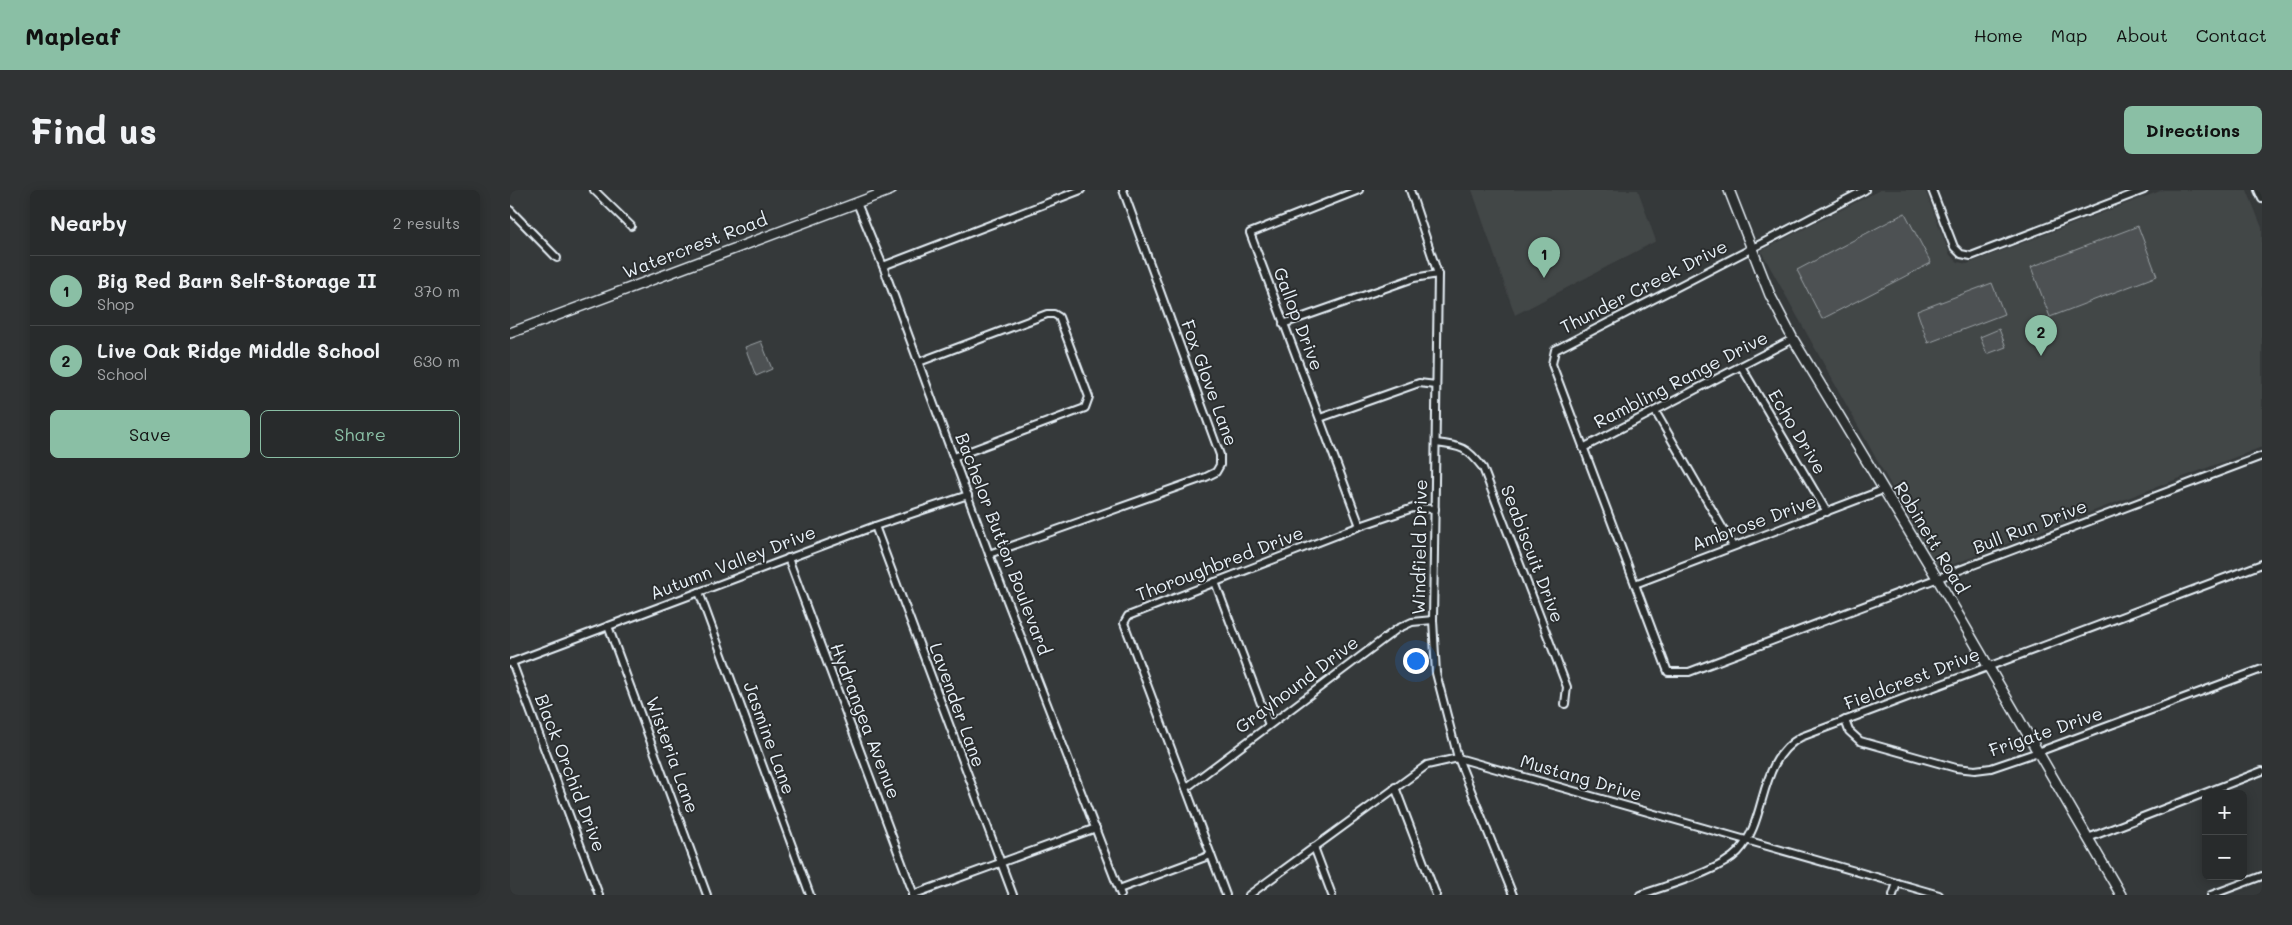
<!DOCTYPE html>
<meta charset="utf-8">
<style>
body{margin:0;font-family:Mali,sans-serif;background:#303334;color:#f1f3f6}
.controls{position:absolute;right:15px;bottom:15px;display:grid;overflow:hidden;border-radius:8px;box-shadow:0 2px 12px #0003}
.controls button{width:45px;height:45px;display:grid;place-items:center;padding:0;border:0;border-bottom:1px solid #444748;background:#282b2c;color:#f1f3f6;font:25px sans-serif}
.you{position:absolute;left:905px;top:470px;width:18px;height:18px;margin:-12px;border:4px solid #fff;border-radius:50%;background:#1a73e8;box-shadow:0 0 0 8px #1a73e833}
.badge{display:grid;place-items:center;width:32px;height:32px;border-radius:50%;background:#8abfa5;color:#111;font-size:16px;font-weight:700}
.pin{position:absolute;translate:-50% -41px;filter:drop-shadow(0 1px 2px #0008)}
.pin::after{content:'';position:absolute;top:26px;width:18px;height:15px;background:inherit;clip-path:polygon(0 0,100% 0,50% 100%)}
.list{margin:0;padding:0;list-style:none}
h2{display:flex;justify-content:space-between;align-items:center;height:65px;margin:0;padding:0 20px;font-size:21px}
h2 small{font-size:16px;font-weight:400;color:#a5a7a9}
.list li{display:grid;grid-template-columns:32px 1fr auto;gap:15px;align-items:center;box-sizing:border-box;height:70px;padding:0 20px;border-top:1px solid #444748}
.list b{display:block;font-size:19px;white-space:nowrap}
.list p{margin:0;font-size:16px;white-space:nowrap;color:#a5a7a9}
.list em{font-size:16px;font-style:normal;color:#a5a7a9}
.actions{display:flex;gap:10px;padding:15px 20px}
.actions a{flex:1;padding:11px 0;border:1px solid #8abfa5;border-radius:8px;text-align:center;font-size:18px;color:#8abfa5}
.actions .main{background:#8abfa5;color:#111}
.map{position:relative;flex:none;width:1752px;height:705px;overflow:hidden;border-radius:8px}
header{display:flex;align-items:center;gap:30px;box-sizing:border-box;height:70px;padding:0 25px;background:#8abfa5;color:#111}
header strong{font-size:24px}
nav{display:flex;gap:28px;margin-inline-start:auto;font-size:18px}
.intro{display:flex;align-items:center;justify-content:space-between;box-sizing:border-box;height:120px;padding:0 30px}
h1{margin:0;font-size:35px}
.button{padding:12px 22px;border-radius:8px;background:#8abfa5;color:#111;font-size:18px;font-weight:700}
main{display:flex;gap:30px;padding:0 30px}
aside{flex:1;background:#282b2c;border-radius:8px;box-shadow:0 2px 12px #0003}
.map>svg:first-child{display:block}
.built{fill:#424647}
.green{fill:#4d5152;stroke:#9aa1a5}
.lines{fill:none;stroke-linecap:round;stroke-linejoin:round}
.street-casing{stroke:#e8f1f8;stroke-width:10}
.secondary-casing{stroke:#e8f1f8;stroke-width:12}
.street{stroke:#2a2d2e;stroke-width:6}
.secondary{stroke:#2a2d2e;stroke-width:9}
.labels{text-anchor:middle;stroke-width:4;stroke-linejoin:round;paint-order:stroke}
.street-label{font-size:18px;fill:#e8f1f8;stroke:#2a2d2e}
</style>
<header>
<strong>Mapleaf</strong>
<nav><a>Home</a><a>Map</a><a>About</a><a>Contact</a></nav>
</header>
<div class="intro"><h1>Find us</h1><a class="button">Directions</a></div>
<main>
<aside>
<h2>Nearby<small>2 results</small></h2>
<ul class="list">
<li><span class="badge">1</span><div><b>Big Red Barn Self-Storage II</b><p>Shop</p></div><em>370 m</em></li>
<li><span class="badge">2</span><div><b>Live Oak Ridge Middle School</b><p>School</p></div><em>630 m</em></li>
</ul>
<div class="actions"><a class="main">Save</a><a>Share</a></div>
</aside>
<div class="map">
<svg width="1752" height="705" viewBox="0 0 1752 705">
<rect width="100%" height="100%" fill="#35393a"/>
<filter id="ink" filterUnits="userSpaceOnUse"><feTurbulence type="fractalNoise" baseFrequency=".02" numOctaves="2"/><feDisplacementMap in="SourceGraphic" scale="10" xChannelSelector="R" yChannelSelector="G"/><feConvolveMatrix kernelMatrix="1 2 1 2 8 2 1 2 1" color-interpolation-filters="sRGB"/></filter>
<g filter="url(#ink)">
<g class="built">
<polygon points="962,0 1128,0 1146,51 1005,125"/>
<polygon points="1370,0 1415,0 1440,65 1448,72 1457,74 1653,0 1737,0 1752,38 1752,257 1428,380 1251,61"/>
</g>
<g class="green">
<polygon points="1395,23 1421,73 1312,129 1287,80"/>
<polygon points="1628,36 1647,86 1540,127 1521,77"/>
<polygon points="1482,93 1494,124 1418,153 1407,121"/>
<polygon points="1489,139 1496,157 1477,164 1470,147"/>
<polygon points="251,151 262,179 246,186 235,157"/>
</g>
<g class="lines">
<g class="street-casing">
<g id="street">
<polyline points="84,0 121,36"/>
<polyline points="849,0 740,43 850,336"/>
<polyline points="900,0 928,84 923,430 926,483 948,568 1003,705"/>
<polyline points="1355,0 1045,160 1042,174 1158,482 1179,482 1752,266"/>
<polyline points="1422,0 1444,57 1451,64 1461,66 1634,0"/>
<polyline points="1748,0 1752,9"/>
<polyline points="347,13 373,76 479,364 611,705"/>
<polyline points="0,20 47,68"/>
<polyline points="373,76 571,0"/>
<polyline points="773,134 904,88 928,84"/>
<polyline points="409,172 537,124 544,124 549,127 579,207 575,218 444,267"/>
<polyline points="1231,176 1317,322"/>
<polyline points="1145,221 1223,356"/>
<polyline points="810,228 909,193 926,195"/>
<path d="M926 253C951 256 957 257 973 278L1057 497 1055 514"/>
<polyline points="1073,258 1283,149"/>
<polyline points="365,336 503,705"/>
<polyline points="479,364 696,287 706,282 710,275 710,265 613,0"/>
<polyline points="278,368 404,705"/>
<polyline points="705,392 759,535"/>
<polyline points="1125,394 1373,300"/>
<polyline points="189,402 300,705"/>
<polyline points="98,436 197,705"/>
<polyline points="2,472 89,705"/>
<polyline points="0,473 365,336 458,305"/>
<polyline points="1335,530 1339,541 1350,551 1446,578 1465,580 1481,578 1528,562 1752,479"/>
<polyline points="885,597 926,705"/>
<polyline points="676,598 887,439 902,432 923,430"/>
<polyline points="1578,648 1752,581"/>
<polyline points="804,657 822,705"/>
<polyline points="609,699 701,665"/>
<polyline points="402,705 586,638"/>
<polyline points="716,705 614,433 618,426 850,336 903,318 925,319"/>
<polyline points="739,705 917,575 948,568 1429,705"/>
<path d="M1130 705C1157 695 1209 682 1228 662 1259 629 1246 572 1291 547L1752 374"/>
<polyline points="1383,705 1387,693"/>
<polyline points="1701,705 1752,686"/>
</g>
</g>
<g class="secondary-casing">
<g id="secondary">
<polyline points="1219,0 1260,105 1283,149 1427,388 1611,705"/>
<polyline points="0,143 381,0"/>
</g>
</g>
<use href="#street" class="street"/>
<use href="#secondary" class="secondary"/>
</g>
</g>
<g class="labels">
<g class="street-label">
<text transform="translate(185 56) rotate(-21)" y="6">Watercrest Road</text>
<text transform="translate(1134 97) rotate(-27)" y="6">Thunder Creek Drive</text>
<text transform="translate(788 129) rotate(69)" y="6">Gallop Drive</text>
<text transform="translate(1171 190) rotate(-27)" y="6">Rambling Range Drive</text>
<text transform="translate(699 193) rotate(70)" y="6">Fox Glove Lane</text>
<text transform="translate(1287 242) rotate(59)" y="6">Echo Drive</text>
<text transform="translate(1244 333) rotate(-20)" y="6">Ambrose Drive</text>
<text transform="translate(1520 337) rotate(-21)" y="6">Bull Run Drive</text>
<text transform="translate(1421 348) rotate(59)" y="6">Robinett Road</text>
<text transform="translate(493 354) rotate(69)" y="6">Bachelor Button Boulevard</text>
<text transform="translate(910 357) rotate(-89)" y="6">Windfield Drive</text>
<text transform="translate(1022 364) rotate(69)" y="6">Seabiscuit Drive</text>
<text transform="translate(223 373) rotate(-21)" y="6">Autumn Valley Drive</text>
<text transform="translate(710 374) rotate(-21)" y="6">Thoroughbred Drive</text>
<text transform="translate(1402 489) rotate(-21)" y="6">Fieldcrest Drive</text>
<text transform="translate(787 495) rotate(-37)" y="6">Grayhound Drive</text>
<text transform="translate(447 515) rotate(70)" y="6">Lavender Lane</text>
<text transform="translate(355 531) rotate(69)" y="6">Hydrangea Avenue</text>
<text transform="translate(1536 542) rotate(-19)" y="6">Frigate Drive</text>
<text transform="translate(259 548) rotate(70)" y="6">Jasmine Lane</text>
<text transform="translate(162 565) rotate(70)" y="6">Wisteria Lane</text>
<text transform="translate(60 583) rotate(69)" y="6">Black Orchid Drive</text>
<text transform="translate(1071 588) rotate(16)" y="6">Mustang Drive</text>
</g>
</g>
</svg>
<div class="controls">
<button>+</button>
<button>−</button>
</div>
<div class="you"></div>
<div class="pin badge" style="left:1034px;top:88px">1</div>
<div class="pin badge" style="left:1531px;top:166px">2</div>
</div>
</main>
